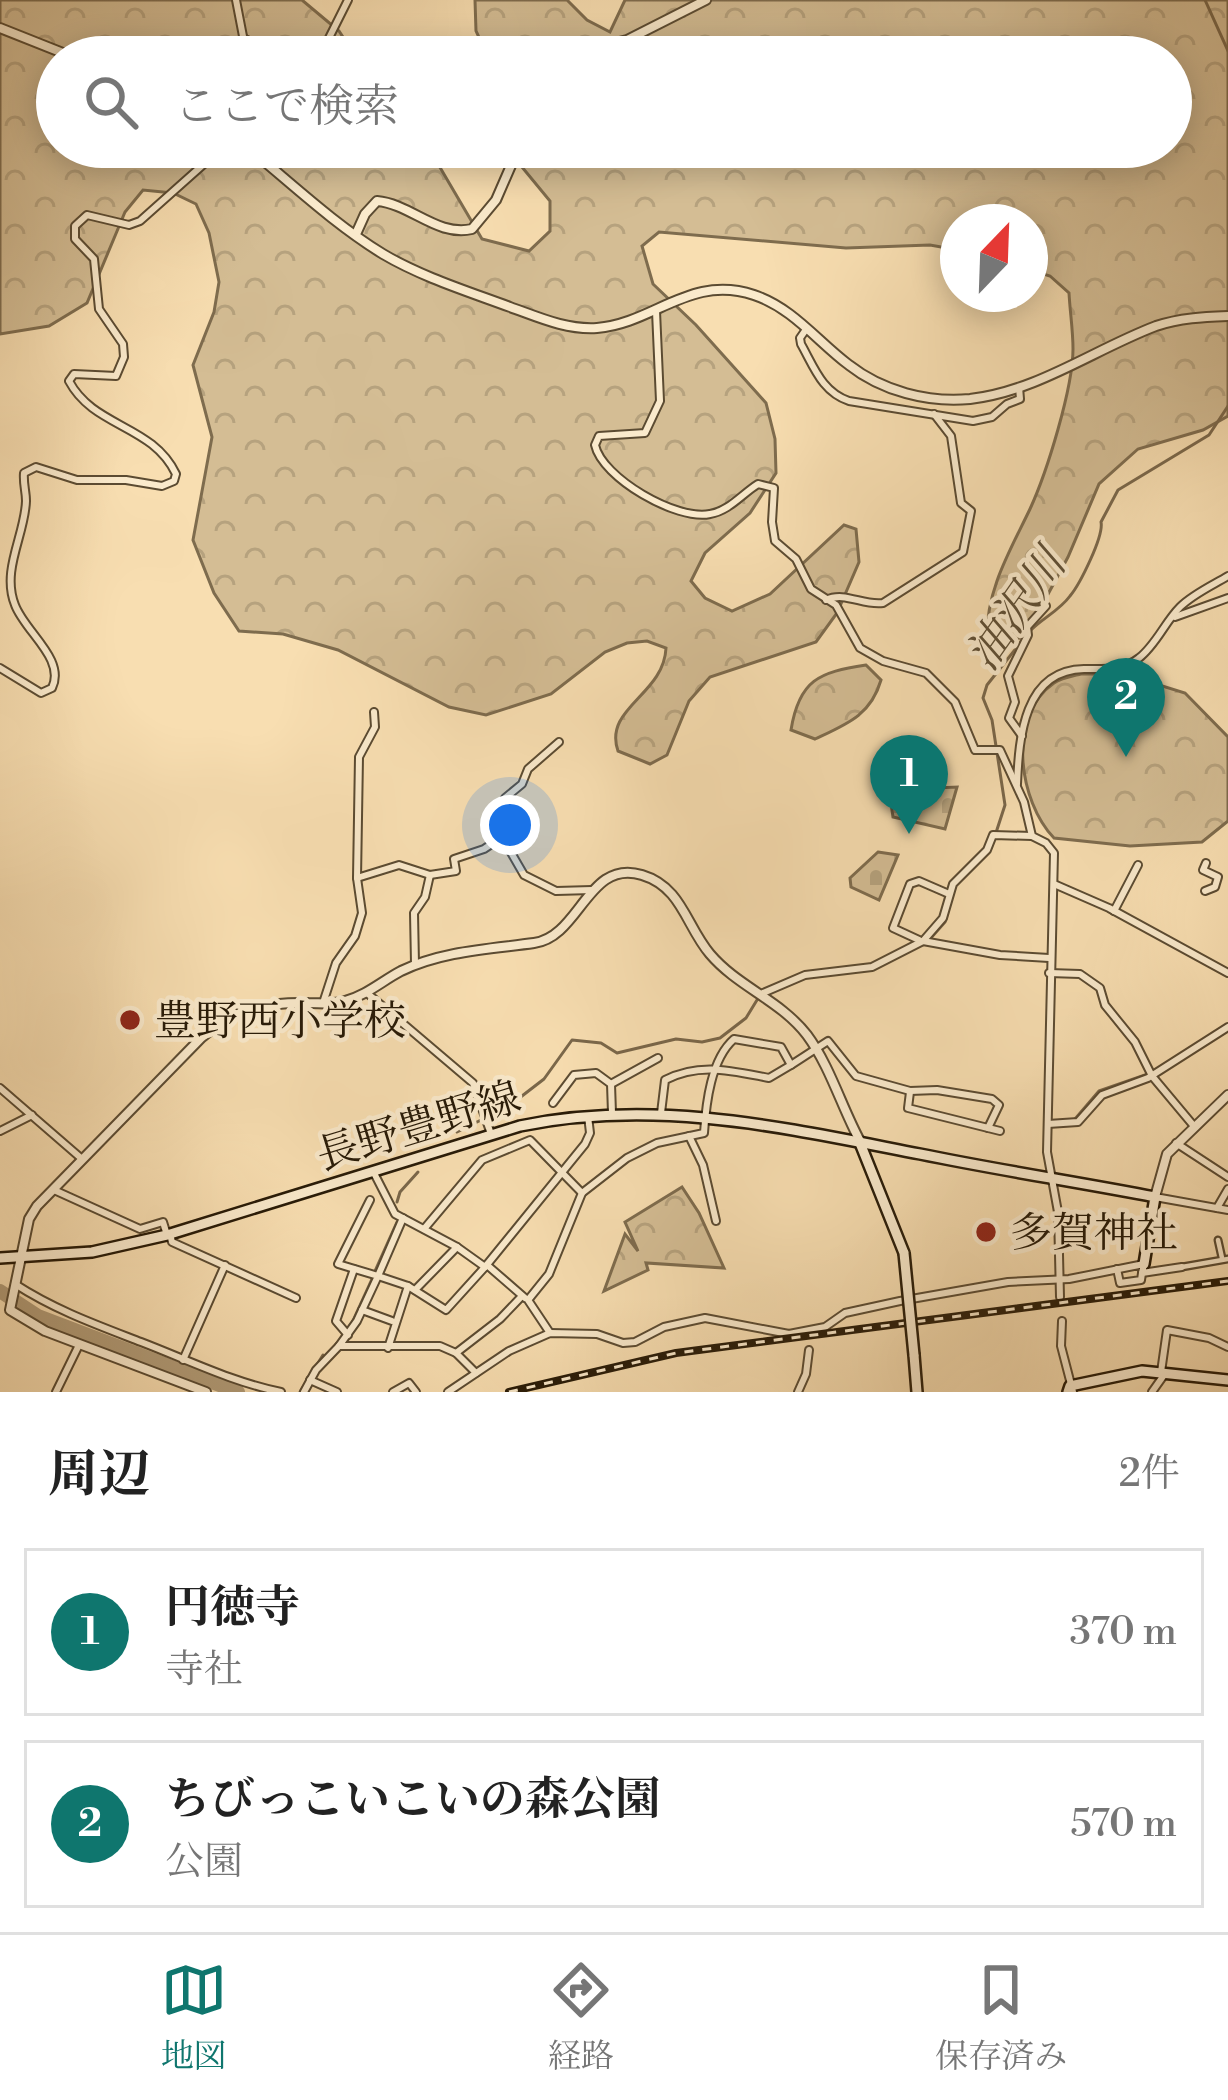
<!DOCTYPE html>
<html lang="ja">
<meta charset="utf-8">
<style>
body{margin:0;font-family:"Libre Bodoni","Noto Serif JP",serif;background:#f2f2f2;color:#222}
.compass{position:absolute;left:940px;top:204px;width:108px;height:108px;border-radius:50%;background:#fff;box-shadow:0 6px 30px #0003;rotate:23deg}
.you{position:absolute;left:510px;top:825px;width:42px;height:42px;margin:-30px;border:9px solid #fff;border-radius:50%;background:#1a73e8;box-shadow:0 0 0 18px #1a73e833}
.badge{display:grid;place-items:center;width:78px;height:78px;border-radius:50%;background:#0f766e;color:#fff;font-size:39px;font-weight:700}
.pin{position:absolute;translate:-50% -99px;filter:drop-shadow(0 3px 6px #0008)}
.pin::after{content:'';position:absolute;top:63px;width:42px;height:36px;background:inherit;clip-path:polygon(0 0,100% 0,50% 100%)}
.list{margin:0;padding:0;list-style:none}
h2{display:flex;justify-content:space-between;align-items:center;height:156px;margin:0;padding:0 48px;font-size:51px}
h2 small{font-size:39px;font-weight:400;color:#767676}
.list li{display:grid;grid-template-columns:78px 1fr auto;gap:36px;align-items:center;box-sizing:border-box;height:168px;margin:0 24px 24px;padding:0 24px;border:3px solid #e0e0e0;border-radius:0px}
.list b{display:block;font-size:45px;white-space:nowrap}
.list p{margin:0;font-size:39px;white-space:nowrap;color:#767676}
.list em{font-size:39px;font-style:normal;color:#767676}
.icon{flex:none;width:66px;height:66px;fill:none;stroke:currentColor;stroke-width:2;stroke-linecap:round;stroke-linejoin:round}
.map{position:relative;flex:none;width:1228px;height:1392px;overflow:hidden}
.search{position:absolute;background:#fff;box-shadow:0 6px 30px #0003;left:36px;right:36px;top:36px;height:132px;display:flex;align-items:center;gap:30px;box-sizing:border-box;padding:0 42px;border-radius:66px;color:#767676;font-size:45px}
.sheet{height:540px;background:#fff}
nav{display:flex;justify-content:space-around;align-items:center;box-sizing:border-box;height:168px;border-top:3px solid #e0e0e0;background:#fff;font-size:33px;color:#767676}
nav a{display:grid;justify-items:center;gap:6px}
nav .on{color:#0f766e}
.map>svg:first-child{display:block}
.forest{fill:url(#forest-crowns);stroke:#7e6c4e;stroke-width:3}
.cemetery{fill:url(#cemetery-stones);stroke:#7e6c4e;stroke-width:3}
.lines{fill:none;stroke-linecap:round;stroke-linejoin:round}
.stream{stroke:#7a674a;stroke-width:3}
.river{stroke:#b19b77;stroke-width:14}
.pedestrian-casing{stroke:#5b4b32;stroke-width:9}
.minor-casing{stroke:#5b4b32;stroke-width:10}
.tertiary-casing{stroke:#5b4b32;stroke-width:12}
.secondary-casing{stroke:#271a07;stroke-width:14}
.pedestrian{stroke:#faeacc;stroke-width:4.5}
.minor{stroke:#faeacc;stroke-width:6}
.tertiary{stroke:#faeacc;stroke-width:8}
.secondary{stroke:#faeacc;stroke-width:9}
.rail-casing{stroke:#271a07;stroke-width:8}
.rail{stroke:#faeacc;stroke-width:3;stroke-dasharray:9;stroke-linecap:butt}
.secondary-bridge-casing{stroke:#271a07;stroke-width:14;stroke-linecap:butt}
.secondary-bridge{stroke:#faeacc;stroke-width:9}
.poi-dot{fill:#8f2418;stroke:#faeacc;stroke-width:4.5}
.labels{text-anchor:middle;stroke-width:9;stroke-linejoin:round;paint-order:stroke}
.poi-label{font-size:42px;fill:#271a07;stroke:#faeacc;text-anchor:start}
.street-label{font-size:42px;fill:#271a07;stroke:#faeacc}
.water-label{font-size:45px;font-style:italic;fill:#5e4e34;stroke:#faeacc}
</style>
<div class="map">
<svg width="1228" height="1392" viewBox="0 0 1228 1392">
<defs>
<pattern id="forest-crowns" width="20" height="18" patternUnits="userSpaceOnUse" patternTransform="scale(3)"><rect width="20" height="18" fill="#d4bd94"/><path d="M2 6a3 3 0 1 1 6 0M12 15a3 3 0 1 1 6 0" fill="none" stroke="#b6a27e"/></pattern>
<pattern id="cemetery-stones" width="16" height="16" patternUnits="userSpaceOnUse" patternTransform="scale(3)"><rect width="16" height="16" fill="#d4bd94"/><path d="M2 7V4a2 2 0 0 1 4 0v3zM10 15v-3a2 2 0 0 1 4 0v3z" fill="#b6a27e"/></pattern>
</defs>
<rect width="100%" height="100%" fill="#f8deb1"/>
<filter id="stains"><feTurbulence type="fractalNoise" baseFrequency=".00167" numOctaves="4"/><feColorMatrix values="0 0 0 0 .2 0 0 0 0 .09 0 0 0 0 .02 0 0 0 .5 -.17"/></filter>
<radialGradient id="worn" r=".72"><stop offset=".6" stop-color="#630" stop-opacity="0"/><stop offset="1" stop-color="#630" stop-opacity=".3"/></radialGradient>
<g class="forest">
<path d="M0 0H302L339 31 356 57H57V147H428L482 239 529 251 550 231V201L517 161 512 147H1171V57H488L476 31 475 0H567L587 20 610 32 625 0H1228V416L1203 430 1138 449 1099 484 1068 557 1026 635 1002 646 987 638C986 590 1010 551 1030 509 1047 472 1073 388 1073 349 1073 330 1070 312 1069 293L1050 276 1030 270V222H958V250L930 245 846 248 659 232 642 246 653 284 696 325 766 403 775 439 776 473 750 513 705 553 691 581 705 598 732 611 770 594 844 525 856 529 859 562 837 613 816 642 710 677 689 701 667 755 650 764 618 751C603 708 664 695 666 648L647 641 627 643 605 652 551 694 486 715 449 707 338 650 283 634 239 631 214 593 193 540 212 437 193 365 214 312 219 282 209 233 196 204 173 193 143 190 125 212 87 303 49 326 0 334Z"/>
<path d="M866 665 881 680C871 715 847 724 815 739L791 730C799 680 819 672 866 665Z"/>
<path d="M1081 674H1124L1185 693 1228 737V821L1202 842 1130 846 1054 838C1019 802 1006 716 1054 683 1061 678 1073 676 1081 674Z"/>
<polygon points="682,1187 699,1213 724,1268 646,1263 648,1270 604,1291 625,1234 638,1251 625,1222"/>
</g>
<g class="cemetery">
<polygon points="957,787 945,829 893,817 889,790"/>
<polygon points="878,852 898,855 879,900 851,887 850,878"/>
</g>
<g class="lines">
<g class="stream">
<polyline points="1205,0 1228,51"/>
<path d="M1031 630C1043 618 1060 610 1070 596 1080 584 1104 536 1101 522L1118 490 1209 435 1228 406"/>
<polyline points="991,848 1005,805 992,720 983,698 987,685 1025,637"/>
<polyline points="930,939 945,922 949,907"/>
<polyline points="1075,1119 1099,1091 1148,1074"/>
<polyline points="457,1132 509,1106 544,1079 572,1040 601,1043 617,1053 676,1039 702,1042 720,1038 746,1018 757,1000"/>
<polyline points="397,1202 400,1192 418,1172"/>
<polyline points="375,1271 397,1222"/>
<polyline points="351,1325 372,1279"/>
<polyline points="300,1392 323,1355"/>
</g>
<polyline class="river" points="0,1291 38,1316 238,1392"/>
<g class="pedestrian-casing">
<g id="pedestrian">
<polyline points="1218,1240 1222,1258"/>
<polyline points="1182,1267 1228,1259"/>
</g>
</g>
<g class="minor-casing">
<g id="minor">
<polyline points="236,0 247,57"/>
<polyline points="243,38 282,57"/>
<polyline points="308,57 328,40 348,0"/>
<path d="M656 311 660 401 645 433 599 436 595 445C602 478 677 521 710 514 729 511 742 494 758 484L774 488 772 522 775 541 796 559 811 589 836 605 860 648 883 661 926 673 955 702 975 750H1000L1024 802 1032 836 1046 843 1054 853 1047 1152 1058 1212 1060 1297"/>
<path d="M807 328 800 338 801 344C814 367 822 392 849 401L973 421 992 417 1007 404 1020 399 1019 387"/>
<path d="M826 600C845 591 863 606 883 603L963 552 971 511 961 503 951 436 934 414"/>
<polyline points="1175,617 1228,598"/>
<path d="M0 668 41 693 52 688C66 659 25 632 15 605 1 570 25 535 26 501 26 491 23 484 24 473L36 467 77 480H126L162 486 174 481 176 474C152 424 94 428 69 381L74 374 116 376 124 357 123 344 99 309 94 259 75 239V226L87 215 129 225 140 221 223 147"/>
<polyline points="1022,736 1009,718 1015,702 1008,676 1028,635 1027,627 1046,606"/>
<path d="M1017 784C1019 737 1024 670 1084 669 1103 669 1123 671 1139 658 1156 645 1165 622 1180 607 1193 594 1213 585 1228 576"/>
<polyline points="502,837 500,817 505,798 522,784 528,769 559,742"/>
<polyline points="357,878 399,865 430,875 456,871 454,859 484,849 502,837 524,875 556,891 592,890"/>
<polyline points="1054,884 1109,908 1228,973"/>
<polyline points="1205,891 1215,887 1218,877 1203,870 1206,863"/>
<polyline points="1114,911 1138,865"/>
<polyline points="919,940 893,928 910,884 919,881 949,894"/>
<polyline points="923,941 1000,955 1049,958"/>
<polyline points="415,964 414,913 425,897 430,875"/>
<polyline points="1049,973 1080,974 1100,988 1105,1005 1135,1042 1152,1076 1193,1125"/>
<polyline points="367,993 473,1083 491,1134"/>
<polyline points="763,993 805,975 872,967 923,941 943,918 953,884 987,850 993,835 1032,836"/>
<polyline points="323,1003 336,963 355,936 362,913 357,878 359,757 375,727 374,712"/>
<polyline points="0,1088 82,1159"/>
<polyline points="910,1092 908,1108 1000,1131"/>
<polyline points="553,1103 574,1075 596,1073 611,1084"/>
<polyline points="612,1113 611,1084 658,1058"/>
<path d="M661 1113 665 1080C700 1062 732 1071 769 1078L791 1065"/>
<polyline points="1048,1124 1078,1122 1102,1095 1148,1078 1228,1027"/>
<polyline points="0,1131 32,1115"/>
<polyline points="689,1136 703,1165 716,1221"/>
<polyline points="1176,1143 1228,1177"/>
<polyline points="374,1173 395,1214 457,1247 485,1267 585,1144 590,1133 588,1116"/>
<polyline points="54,1190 140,1229 163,1222 167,1235"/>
<polyline points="1155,1197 1228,1210"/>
<polyline points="1217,1208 1228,1189"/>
<polyline points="424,1229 482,1160 530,1140 582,1193"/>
<polyline points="170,1234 172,1242 296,1298"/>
<polyline points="487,1265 525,1298"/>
<polyline points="1117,1269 1120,1283 1141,1280 1142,1273"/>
<path d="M15 1284C55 1310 97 1325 141 1342 188 1360 232 1382 281 1392"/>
<polyline points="408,1286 446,1310 485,1267"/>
<polyline points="415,1290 457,1247"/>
<polyline points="362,1310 392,1321"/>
<polyline points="1062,1321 1061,1346 1073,1392"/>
<path d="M550 1333 528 1300 549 1274 582 1193 627 1158 657 1143 704 1133C706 1103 711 1059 734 1039L781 1047 791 1065 828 1041 856 1076 910 1091 937 1090 992 1099 999 1105 988 1128"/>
<polyline points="348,1335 336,1321 354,1269"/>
<polyline points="339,1346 357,1321 378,1276 338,1264 370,1200"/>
<polyline points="388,1348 408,1286 378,1276 403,1218"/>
<polyline points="456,1353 500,1319 522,1296"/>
<polyline points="183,1360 225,1265"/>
<polyline points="1161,1372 1167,1330 1209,1338 1228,1347"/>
<polyline points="310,1380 337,1392"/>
<polyline points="56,1392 79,1345"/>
<polyline points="304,1392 316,1370 339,1346 440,1346 456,1353 476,1373"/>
<polyline points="393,1392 409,1383 416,1392"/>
<polyline points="448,1392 509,1351 550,1333 597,1334 623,1343 635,1342 664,1327 705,1318 789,1334 825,1327 845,1313 900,1301 1008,1282 1069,1279 1144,1264 1142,1273 1182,1267"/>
<polyline points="798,1392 806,1374 809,1350"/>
<polyline points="1152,1392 1164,1375"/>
</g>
</g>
<g class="tertiary-casing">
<g id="tertiary">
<polyline points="0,28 73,57"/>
<polyline points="524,57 580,52 627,40 706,0"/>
<path d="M247 147C291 183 334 224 383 254 422 277 467 291 510 307 538 317 566 330 597 328 655 323 690 274 754 295 793 308 818 342 849 365 882 391 928 403 970 399 1038 391 1093 350 1156 326 1180 318 1203 317 1228 316"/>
<path d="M356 234 365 214 377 201C411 204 437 237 472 229L496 200 519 147"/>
<polyline points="1155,1197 1167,1154 1228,1095"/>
<path d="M206 1392 45 1331 10 1310 29 1219 37 1206 201 1038C236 1008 264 1002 309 1003 321 1003 333 1005 345 1001 367 995 382 981 401 971 442 951 490 949 534 943 580 937 588 858 642 875 682 887 686 926 710 954 738 987 780 1000 807 1035 830 1066 842 1108 860 1141"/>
</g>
</g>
<g class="secondary-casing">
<g id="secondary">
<polyline points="860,1143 904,1253"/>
<path d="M0 1258 92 1252 167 1235 520 1126C658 1098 785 1128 920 1154 998 1170 1077 1182 1155 1197L1144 1264"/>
<polyline points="914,1355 917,1392"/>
<polyline points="1068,1392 1070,1386 1142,1371 1228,1380"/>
</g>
</g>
<use href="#pedestrian" class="pedestrian"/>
<use href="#minor" class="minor"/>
<use href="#tertiary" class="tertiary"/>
<use href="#secondary" class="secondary"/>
<g class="rail-casing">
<polyline id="rail" points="509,1392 676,1353 1228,1281"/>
</g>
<use href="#rail" class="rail"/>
<g class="secondary-bridge-casing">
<polyline id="secondary-bridge" points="904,1253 914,1355"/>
</g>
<use href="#secondary-bridge" class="secondary-bridge"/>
</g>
<g class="poi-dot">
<circle cx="130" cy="1020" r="12"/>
<circle cx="986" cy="1232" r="12"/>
</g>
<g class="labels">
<g class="poi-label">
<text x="154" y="1035">豊野西小学校</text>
<text x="1010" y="1247">多賀神社</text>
</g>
<g class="street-label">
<text transform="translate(418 1125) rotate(-17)" y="15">長野豊野線</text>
</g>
<g class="water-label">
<text transform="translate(1015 609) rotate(-55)" y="16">油沢川</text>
</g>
</g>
<rect width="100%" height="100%" filter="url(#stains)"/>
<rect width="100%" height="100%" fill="url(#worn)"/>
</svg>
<svg class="compass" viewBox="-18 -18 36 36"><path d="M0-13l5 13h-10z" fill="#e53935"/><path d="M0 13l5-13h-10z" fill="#767676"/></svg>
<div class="you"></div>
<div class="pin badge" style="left:909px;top:834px">1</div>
<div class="pin badge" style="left:1126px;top:757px">2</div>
<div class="search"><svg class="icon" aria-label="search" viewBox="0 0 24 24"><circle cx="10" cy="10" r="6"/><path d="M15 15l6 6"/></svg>ここで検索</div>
</div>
<section class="sheet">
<h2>周辺<small>2件</small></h2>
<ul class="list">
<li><span class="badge">1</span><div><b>円徳寺</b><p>寺社</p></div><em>370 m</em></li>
<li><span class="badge">2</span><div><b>ちびっこいこいの森公園</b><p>公園</p></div><em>570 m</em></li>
</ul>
</section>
<nav>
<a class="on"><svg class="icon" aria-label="map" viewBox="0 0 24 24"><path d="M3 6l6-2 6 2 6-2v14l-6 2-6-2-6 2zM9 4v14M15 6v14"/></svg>地図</a>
<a><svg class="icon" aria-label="directions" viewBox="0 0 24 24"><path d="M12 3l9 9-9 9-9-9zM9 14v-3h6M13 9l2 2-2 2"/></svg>経路</a>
<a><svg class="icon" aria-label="saved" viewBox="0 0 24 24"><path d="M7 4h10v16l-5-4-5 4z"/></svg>保存済み</a>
</nav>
